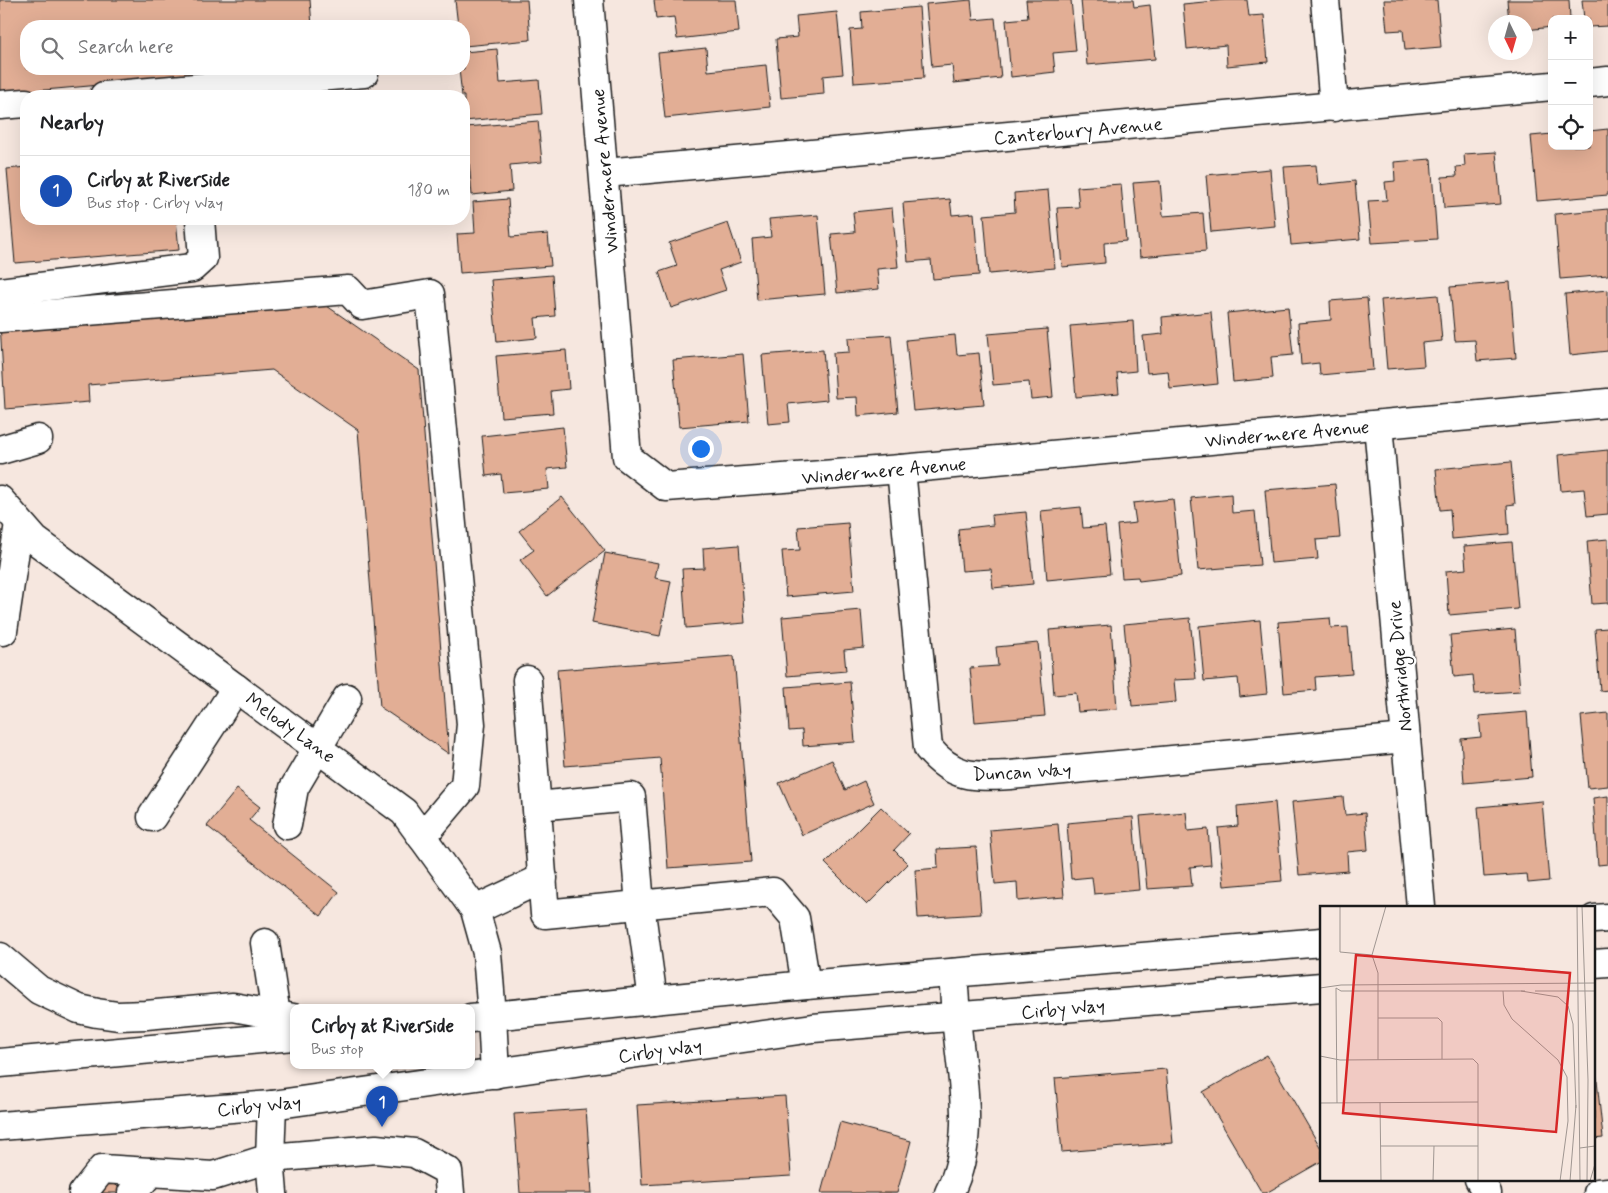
<!DOCTYPE html>
<meta charset="utf-8">
<style>
body{margin:0;font-family:Mynerve,sans-serif;background:#f6f6f6;color:#202124}
.controls{position:absolute;right:15px;top:15px;display:grid;overflow:hidden;border-radius:10px;box-shadow:0 5px 20px #0002}
.controls button{width:45px;height:45px;display:grid;place-items:center;padding:0;border:0;border-bottom:1px solid #e0e0e0;background:#fff;color:#202124;font:25px sans-serif}
.compass{position:absolute;left:1488px;top:15px;width:45px;height:45px;border-radius:50%;background:#fff;box-shadow:0 5px 20px #0002;rotate:175deg}
.you{position:absolute;left:700px;top:448px;width:18px;height:18px;margin:-12px;border:4px solid #fff;border-radius:50%;background:#1a73e8;box-shadow:0 0 0 8px #1a73e833}
.badge{display:grid;place-items:center;width:32px;height:32px;border-radius:50%;background:#2563eb;color:#fff;font-size:16px;font-weight:700}
.pin{position:absolute;translate:-50% -41px;filter:drop-shadow(0 1px 2px #0008)}
.pin::after{content:'';position:absolute;top:26px;width:18px;height:15px;background:inherit;clip-path:polygon(0 0,100% 0,50% 100%)}
.popup{position:absolute;left:290px;top:1004px;width:185px;height:65px;box-sizing:border-box;display:grid;place-content:center;border-radius:10px;background:#fff;filter:drop-shadow(0 1px 4px #0005);font-size:16px;white-space:nowrap;color:#757577}
.popup b{font-size:19px;color:#202124}
.popup::after{content:'';position:absolute;left:50%;top:100%;margin-left:-10px;border:10px solid transparent;border-top-color:#fff}
.list{margin:0;padding:0;list-style:none}
h2{display:flex;justify-content:space-between;align-items:center;height:65px;margin:0;padding:0 20px;font-size:21px}
h2 small{font-size:16px;font-weight:400;color:#757577}
.list li{display:grid;grid-template-columns:32px 1fr auto;gap:15px;align-items:center;box-sizing:border-box;height:70px;padding:0 20px;border-top:1px solid #e0e0e0}
.list b{display:block;font-size:19px;white-space:nowrap}
.list p{margin:0;font-size:16px;white-space:nowrap;color:#757577}
.list em{font-size:16px;font-style:normal;color:#757577}
.icon{flex:none;width:28px;height:28px;fill:none;stroke:currentColor;stroke-width:2;stroke-linecap:round;stroke-linejoin:round}
.map{position:relative;flex:none;width:1608px;height:1193px;overflow:hidden}
.search{position:absolute;background:#fff;box-shadow:0 5px 20px #0002;left:20px;top:20px;width:450px;height:55px;display:flex;align-items:center;gap:12px;box-sizing:border-box;padding:0 18px;border-radius:20px;color:#757577;font-size:19px}
.panel{position:absolute;background:#fff;box-shadow:0 5px 20px #0002;left:20px;top:90px;width:450px;height:135px;border-radius:20px}
.map>svg:first-child{display:block}
.building{fill:#e2ae95;stroke:#1c1c1c}
.lines{fill:none;stroke-linecap:round;stroke-linejoin:round}
.minor-casing{stroke:#1c1c1c;stroke-width:31}
.major-casing{stroke:#1c1c1c;stroke-width:31}
.highway-casing{stroke:#1c1c1c;stroke-width:31}
.minor{stroke:#fff;stroke-width:28}
.major{stroke:#fff;stroke-width:28}
.highway{stroke:#fff;stroke-width:28}
.labels{text-anchor:middle;stroke-width:4.5;stroke-linejoin:round;paint-order:stroke}
.street-label{font-size:19px;fill:#1c1c1c;stroke:#fff}
.inset-road{fill:none;stroke:#9f9691;stroke-width:1}
.view{fill:#d62828;fill-opacity:0.15;stroke:#d62828;stroke-width:2.5}
.inset-edge{fill:none;stroke:#1c1c1c;stroke-width:2.5}
</style>
<div class="map">
<svg width="1608" height="1193" viewBox="0 0 1608 1193">
<rect width="100%" height="100%" fill="#f6e7df"/>
<filter id="ink" filterUnits="userSpaceOnUse"><feTurbulence type="fractalNoise" baseFrequency=".02" numOctaves="2"/><feDisplacementMap in="SourceGraphic" scale="10" xChannelSelector="R" yChannelSelector="G"/><feConvolveMatrix kernelMatrix="1 2 1 2 8 2 1 2 1" color-interpolation-filters="sRGB"/></filter>
<g filter="url(#ink)">
<g class="building">
<polygon points="0,0 310,0 312,26 26,26 26,69 278,69 0,94"/>
<polygon points="455,0 527,0 530,40 464,46 464,26 458,26"/>
<polygon points="654,0 736,0 739,32 677,39 674,17 656,19"/>
<polygon points="971,0 973,20 995,18 1001,78 954,83 952,65 932,67 926,4"/>
<polygon points="1026,0 1071,0 1076,51 1053,53 1055,72 1011,77 1006,20 1028,18"/>
<polygon points="1081,0 1133,0 1134,7 1150,5 1155,59 1087,65"/>
<polygon points="1225,0 1247,0 1249,16 1264,15 1268,62 1227,66 1226,45 1187,49 1183,4"/>
<polygon points="1384,0 1437,0 1441,47 1405,50 1403,30 1387,31"/>
<polygon points="1507,0 1569,0 1570,19 1552,19 1552,27 1526,30 1526,22 1509,22"/>
<polygon points="1582,0 1608,0 1608,26 1589,27 1589,19 1584,19"/>
<polygon points="919,7 924,78 854,83 850,30 862,29 861,12"/>
<polygon points="837,12 843,74 823,76 824,94 781,98 776,39 798,37 796,16"/>
<polygon points="706,48 708,71 766,65 770,107 665,118 658,53"/>
<polygon points="497,49 500,83 539,80 542,114 464,121 464,96 462,96 459,69 464,69 464,52"/>
<polygon points="538,121 542,162 510,165 512,191 472,195 466,127"/>
<polygon points="1608,129 1608,195 1537,201 1531,136 1552,134 1552,146 1589,146 1589,131"/>
<polygon points="1496,152 1501,204 1444,208 1442,177 1457,176 1456,167 1465,166 1464,154"/>
<polygon points="1431,159 1437,239 1372,243 1368,201 1387,200 1385,182 1395,181 1394,162"/>
<polygon points="1316,165 1318,185 1355,181 1360,239 1291,245 1284,167"/>
<polygon points="26,167 26,219 176,219 179,250 15,263 7,169"/>
<polygon points="1270,169 1275,226 1211,232 1206,175"/>
<polygon points="1160,181 1163,216 1203,213 1206,251 1140,257 1133,183"/>
<polygon points="1121,184 1126,241 1104,243 1105,263 1062,267 1057,208 1079,207 1077,187"/>
<polygon points="1048,190 1055,268 989,274 984,215 1015,212 1014,193"/>
<polygon points="508,199 511,237 548,234 551,266 460,273 457,234 475,233 473,202"/>
<polygon points="950,199 952,215 974,213 979,275 933,279 931,260 908,262 903,203"/>
<polygon points="892,208 898,267 877,269 879,289 837,293 831,234 855,232 853,212"/>
<polygon points="1608,209 1608,275 1560,279 1555,214"/>
<polygon points="818,215 825,294 757,300 752,239 771,237 769,219"/>
<polygon points="728,223 741,262 719,270 726,290 671,308 659,272 677,266 669,243"/>
<polygon points="552,275 555,316 535,318 537,338 497,342 491,280"/>
<polygon points="1510,282 1516,358 1477,361 1475,340 1455,341 1450,287"/>
<polygon points="1608,290 1608,351 1570,355 1565,294"/>
<polygon points="1438,295 1442,341 1422,343 1424,366 1387,369 1381,300"/>
<polygon points="314,297 419,370 449,754 380,707 358,430 272,370 88,385 89,402 5,409 0,323"/>
<polygon points="1367,298 1373,370 1320,375 1319,363 1301,365 1298,323 1331,320 1330,301"/>
<polygon points="1288,307 1293,355 1271,357 1273,378 1233,382 1227,313"/>
<polygon points="1211,312 1218,384 1170,389 1168,371 1147,373 1143,336 1163,334 1162,317"/>
<polygon points="1133,321 1136,371 1117,373 1119,393 1076,397 1070,326"/>
<polygon points="1047,329 1053,397 1031,399 1029,382 993,385 988,334"/>
<polygon points="891,335 898,412 858,416 857,397 836,398 833,353 849,352 848,338"/>
<polygon points="955,335 957,355 979,353 984,405 913,411 906,340"/>
<polygon points="566,350 569,389 551,391 553,413 501,417 496,356"/>
<polygon points="823,350 827,400 788,404 790,422 768,424 762,355"/>
<polygon points="743,354 749,421 679,427 673,360"/>
<polygon points="563,427 567,467 547,469 549,489 503,493 501,474 486,476 482,436"/>
<polygon points="1608,450 1608,514 1587,516 1584,489 1561,491 1558,455"/>
<polygon points="1511,462 1515,504 1507,505 1509,534 1452,539 1450,509 1440,510 1436,469"/>
<polygon points="1335,484 1340,538 1316,540 1318,559 1271,563 1265,490"/>
<polygon points="1231,494 1232,513 1255,511 1260,565 1198,570 1191,498"/>
<polygon points="562,497 605,551 547,596 520,560 534,550 519,531"/>
<polygon points="1173,499 1181,576 1139,581 1138,577 1122,578 1117,525 1136,523 1133,503"/>
<polygon points="1081,507 1083,528 1105,526 1110,574 1047,580 1041,511"/>
<polygon points="1026,512 1033,584 993,588 991,569 962,571 958,529 993,525 992,515"/>
<polygon points="848,523 854,591 786,597 782,551 800,550 798,527"/>
<polygon points="1608,539 1608,603 1592,604 1587,541"/>
<polygon points="1512,542 1518,609 1449,615 1446,571 1466,569 1464,546"/>
<polygon points="739,545 745,623 686,628 682,569 704,568 703,548"/>
<polygon points="605,553 658,563 655,578 671,581 660,636 592,623"/>
<polygon points="861,610 864,648 844,650 846,671 787,676 782,617"/>
<polygon points="1190,618 1196,679 1174,680 1176,702 1132,706 1124,624"/>
<polygon points="1330,618 1331,628 1348,627 1352,674 1315,677 1316,690 1284,693 1278,622"/>
<polygon points="1260,620 1267,694 1240,697 1238,678 1204,681 1199,626"/>
<polygon points="1111,625 1117,709 1078,712 1076,693 1054,695 1049,630"/>
<polygon points="1608,628 1608,690 1600,691 1595,629"/>
<polygon points="1515,629 1520,691 1475,694 1473,675 1454,677 1450,635"/>
<polygon points="1038,643 1045,716 975,722 970,668 998,666 996,647"/>
<polygon points="734,656 751,862 668,868 660,758 565,766 557,670"/>
<polygon points="850,682 855,742 803,746 802,730 789,731 786,687"/>
<polygon points="1527,712 1532,777 1464,783 1461,739 1481,737 1479,716"/>
<polygon points="1608,713 1608,786 1588,788 1581,716"/>
<polygon points="832,760 845,790 864,781 874,803 802,835 779,783"/>
<polygon points="237,789 260,807 249,820 339,892 321,916 207,826"/>
<polygon points="1608,796 1608,864 1598,865 1593,798"/>
<polygon points="1343,797 1345,815 1365,813 1368,850 1347,852 1348,871 1299,875 1292,802"/>
<polygon points="1542,801 1549,881 1528,883 1527,874 1484,877 1478,807"/>
<polygon points="1275,802 1282,881 1224,886 1218,828 1238,826 1237,806"/>
<polygon points="881,807 909,834 894,850 908,864 867,905 825,863"/>
<polygon points="1186,812 1188,831 1208,829 1211,865 1190,867 1192,886 1147,889 1140,816"/>
<polygon points="1133,817 1139,890 1094,894 1092,877 1071,879 1067,823"/>
<polygon points="1058,824 1064,897 1018,901 1017,882 995,884 990,830"/>
<polygon points="976,847 981,914 918,918 915,870 938,868 937,849"/>
<polygon points="1594,1052 1603,1138 1594,1139"/>
<polygon points="1267,1055 1322,1150 1322,1161 1266,1193 1262,1193 1203,1092"/>
<polygon points="1166,1069 1173,1143 1062,1152 1055,1078"/>
<polygon points="785,1096 791,1176 642,1185 637,1105"/>
<polygon points="586,1109 592,1193 520,1193 514,1114"/>
<polygon points="840,1122 911,1141 897,1193 821,1193"/>
<polygon points="108,1178 125,1193 95,1193"/>
</g>
<g class="lines">
<g class="minor-casing">
<g id="minor">
<polyline points="589,0 627,457 666,487 901,469 1608,403"/>
<polyline points="1325,0 1334,107"/>
<polyline points="1589,83 1608,81"/>
<polyline points="104,96 364,73"/>
<polyline points="0,105 26,103"/>
<polyline points="605,173 1552,86"/>
<polyline points="0,292 192,268 203,258 200,219"/>
<polyline points="0,318 348,290 362,305 430,294 471,724 465,786 422,837"/>
<polyline points="1378,425 1421,907"/>
<polyline points="0,450 38,439"/>
<path d="M901 469 928 748C953 778 973 777 1010 775L1406 738"/>
<polyline points="0,500 35,540 404,812 475,910 487,953 492,1016"/>
<polyline points="3,631 19,523"/>
<polyline points="527,680 545,914 773,892 795,918 806,985"/>
<polyline points="537,806 631,797 640,905 653,1000"/>
<polyline points="152,817 236,688"/>
<polyline points="287,825 294,788 347,698"/>
<polyline points="475,910 543,878"/>
<polyline points="265,943 276,1015"/>
<polyline points="272,1105 270,1158 273,1193"/>
<polyline points="1479,1179 1487,1193"/>
<polyline points="83,1193 102,1169 213,1176 270,1158 376,1149 414,1153 448,1171 450,1193"/>
<polyline points="132,1193 151,1172"/>
<path d="M949 1193C977 1140 961 1074 956 1017"/>
<polyline points="1598,1193 1608,1192"/>
</g>
</g>
<g class="major-casing">
<g id="major">
<polyline points="1594,919 1608,918"/>
<polyline points="1594,964 1608,963"/>
<polyline points="953,973 956,1017"/>
<polyline points="492,1016 495,1074"/>
<polyline points="471,1018 806,985 1322,942"/>
<polyline points="0,1063 293,1036"/>
<polyline points="0,1126 272,1105 813,1028 1322,987"/>
</g>
</g>
<g class="highway-casing">
<polyline id="highway" points="0,957 39,990 79,1009 97,1013 118,1016 146,1015 233,1007 293,1018"/>
</g>
<use href="#minor" class="minor"/>
<use href="#major" class="major"/>
<use href="#highway" class="highway"/>
</g>
</g>
<g class="labels">
<g class="street-label">
<text transform="translate(1078 130) rotate(-5)" y="7">Canterbury Avenue</text>
<text transform="translate(604 171) rotate(-95)" y="7">Windermere Avenue</text>
<text transform="translate(1287 433) rotate(-5)" y="7">Windermere Avenue</text>
<text transform="translate(884 470) rotate(-5)" y="7">Windermere Avenue</text>
<text transform="translate(1399 666) rotate(-95)" y="7">Northridge Drive</text>
<text transform="translate(291 727) rotate(36)" y="7">Melody Lane</text>
<text transform="translate(1022 771) rotate(-3)" y="7">Duncan Way</text>
<text transform="translate(1063 1008) rotate(-5)" y="7">Cirby Way</text>
<text transform="translate(660 1050) rotate(-8)" y="7">Cirby Way</text>
<text transform="translate(259 1105) rotate(-6)" y="7">Cirby Way</text>
</g>
</g>
<g transform="translate(1320 906)">
<rect width="275" height="275" fill="#f6e7df"/>
<path class="inset-road" d="M20 0V46L52 49M257 0 260 275M262 0 268 174 267 275M0 82 21 79 275 77M16 82 17 197M16 82 21 85H205M183 85 184 99 192 113 238 154 247 171 248 215 240 275M201 85 238 91 248 100 253 118 256 202M215 85H275M58 112H118L122 116V153M0 150 20 154 153 153 158 158V275M58 154V67L52 49 66 0M60 196 61 275M0 197 158 196M60 240H158M260 242 275 240M113 275 114 240M250 275 256 199M270 275 275 258"/>
<path class="view" d="M36 49 250 67 236 226 23 207Z"/>
<rect width="275" height="275" class="inset-edge"/>
</g>
</svg>
<div class="controls">
<button>+</button>
<button>−</button>
<button><svg class="icon" aria-label="locate" viewBox="0 0 24 24"><circle cx="12" cy="12" r="6"/><path d="M12 2v4M12 18v4M2 12h4M18 12h4"/></svg></button>
</div>
<svg class="compass" viewBox="-18 -18 36 36"><path d="M0-13l5 13h-10z" fill="#e53935"/><path d="M0 13l5-13h-10z" fill="#757577"/></svg>
<div class="you"></div>
<div class="pin badge" style="left:382px;top:1127px;background:#1a4fb4">1</div>
<div class="popup"><b>Cirby at Riverside</b>Bus stop</div>
<div class="search"><svg class="icon" aria-label="search" viewBox="0 0 24 24"><circle cx="10" cy="10" r="6"/><path d="M15 15l6 6"/></svg>Search here</div>
<section class="panel">
<h2>Nearby<small></small></h2>
<ul class="list">
<li><span class="badge" style="background:#1a4fb4">1</span><div><b>Cirby at Riverside</b><p>Bus stop · Cirby Way</p></div><em>180 m</em></li>
</ul>
</section>
</div>
